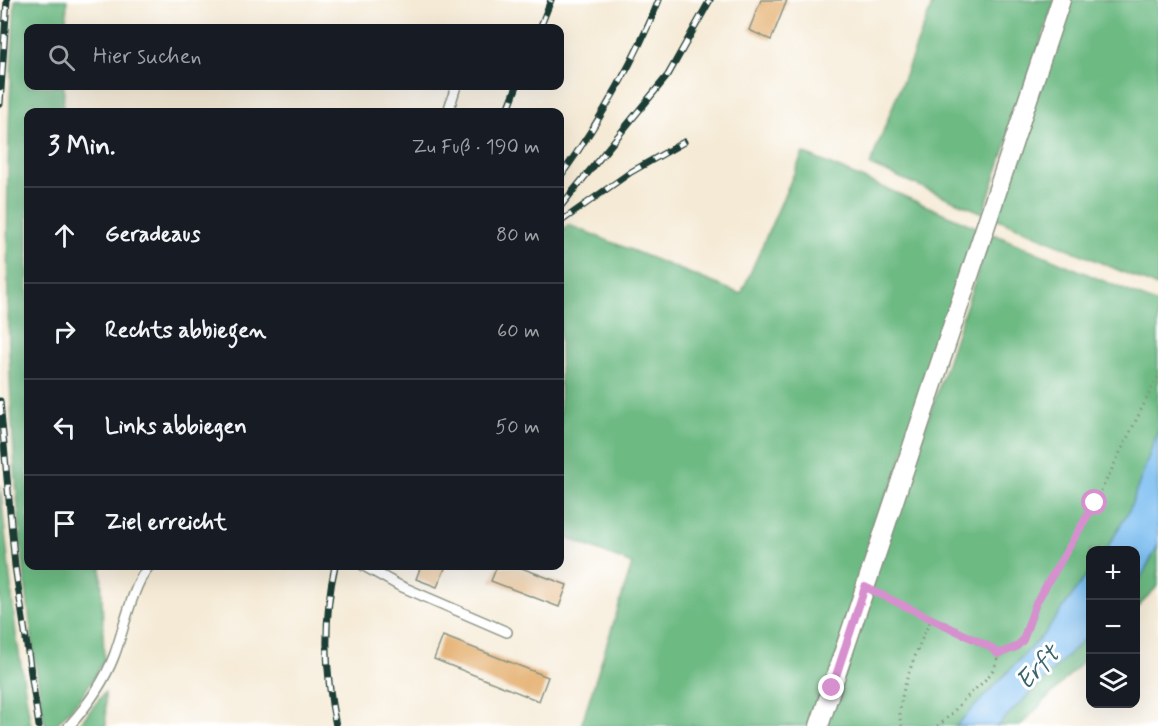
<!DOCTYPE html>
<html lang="de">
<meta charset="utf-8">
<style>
body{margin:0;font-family:Mynerve,sans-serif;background:#242831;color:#f1f3f6}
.controls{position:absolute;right:18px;bottom:18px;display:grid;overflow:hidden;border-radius:12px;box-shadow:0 6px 24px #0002}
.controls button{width:54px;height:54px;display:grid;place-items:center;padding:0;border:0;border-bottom:2px solid #363941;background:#171b24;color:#f1f3f6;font:30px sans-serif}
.stop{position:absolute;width:18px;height:18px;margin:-14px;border:4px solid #d690ce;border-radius:50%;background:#fff}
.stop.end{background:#d690ce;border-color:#fff;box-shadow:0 2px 6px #0008}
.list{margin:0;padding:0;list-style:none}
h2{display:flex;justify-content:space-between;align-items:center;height:78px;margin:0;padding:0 24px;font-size:26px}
h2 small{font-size:20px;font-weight:400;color:#9ea1a6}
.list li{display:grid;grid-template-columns:39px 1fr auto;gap:18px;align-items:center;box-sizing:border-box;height:96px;padding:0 24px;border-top:2px solid #363941}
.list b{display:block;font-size:22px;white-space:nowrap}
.list em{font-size:20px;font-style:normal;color:#9ea1a6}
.icon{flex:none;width:33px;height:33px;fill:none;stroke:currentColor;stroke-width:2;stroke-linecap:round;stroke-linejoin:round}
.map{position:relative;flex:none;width:1158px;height:726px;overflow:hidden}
.search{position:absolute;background:#171b24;box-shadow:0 6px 24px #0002;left:24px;top:24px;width:540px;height:66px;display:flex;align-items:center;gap:15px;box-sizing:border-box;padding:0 21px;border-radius:12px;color:#9ea1a6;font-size:22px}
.panel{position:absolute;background:#171b24;box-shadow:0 6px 24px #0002;left:24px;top:108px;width:540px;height:462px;border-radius:12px}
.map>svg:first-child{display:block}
.forest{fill:#6dba83;stroke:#467c5c;stroke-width:1.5}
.water{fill:#7bbef1;stroke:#4d7e92;stroke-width:1.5}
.building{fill:#e2a964}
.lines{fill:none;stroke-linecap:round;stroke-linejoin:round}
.lane-casing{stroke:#8a9484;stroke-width:12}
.street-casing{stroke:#8a9484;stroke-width:21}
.path{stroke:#8a9484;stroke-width:3;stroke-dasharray:1.5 4.5;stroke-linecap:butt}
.lane{stroke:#fff;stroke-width:9}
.street{stroke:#fff;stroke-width:18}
.rail-casing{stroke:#1f3d34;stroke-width:7}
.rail{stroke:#fff;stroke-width:4.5;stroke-dasharray:14;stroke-linecap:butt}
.route{stroke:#d690ce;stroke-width:8}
.labels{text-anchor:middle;stroke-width:6;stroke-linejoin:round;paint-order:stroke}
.water-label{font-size:26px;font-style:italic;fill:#3b646d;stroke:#fff}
</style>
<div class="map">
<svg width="1158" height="726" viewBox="0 0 1158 726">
<rect width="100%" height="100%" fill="#fff"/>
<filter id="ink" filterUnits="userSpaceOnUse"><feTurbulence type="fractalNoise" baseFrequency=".0167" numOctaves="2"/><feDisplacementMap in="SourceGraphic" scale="12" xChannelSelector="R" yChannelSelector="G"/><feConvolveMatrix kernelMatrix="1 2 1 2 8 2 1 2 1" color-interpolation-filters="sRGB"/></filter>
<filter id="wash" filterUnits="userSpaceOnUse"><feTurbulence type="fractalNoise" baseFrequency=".008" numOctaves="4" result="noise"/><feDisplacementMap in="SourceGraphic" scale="24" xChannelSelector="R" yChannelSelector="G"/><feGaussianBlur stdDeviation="1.35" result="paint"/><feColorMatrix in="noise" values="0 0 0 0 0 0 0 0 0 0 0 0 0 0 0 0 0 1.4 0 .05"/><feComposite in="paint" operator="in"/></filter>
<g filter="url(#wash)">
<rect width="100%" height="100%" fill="#f5ead5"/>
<g class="forest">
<path d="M15 0H67L66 28H28V86H64L63 112H28V566H101L104 660 83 695 55 726H45C5 486 0 243 15 0Z"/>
<polygon points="934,0 1055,0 983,213 870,165"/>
<polygon points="1066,0 1158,0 1158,287 996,218"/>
<polygon points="803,153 978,228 813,726 581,726 632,564 560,535 560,232 569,225 741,294"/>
<polygon points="991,233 1158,304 1158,431 1129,511 1106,550 1090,550 1090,571 1044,634 956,726 824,726"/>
<polygon points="0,485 16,634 31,726 0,726"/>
<polygon points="1158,545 1158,586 1136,608 1136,587"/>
<polygon points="1090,633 1090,654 1020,726 997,726"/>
<polygon points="105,692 106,726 78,726"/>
</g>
<g class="water">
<polygon points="1158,431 1158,545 1136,587 1136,550 1106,550 1129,511"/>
<polygon points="1090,571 1090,633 997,726 956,726 1044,634"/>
</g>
<g id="blocks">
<g class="building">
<polygon points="761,0 787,0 771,40 749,30"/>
<polygon points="421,566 446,566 437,587 416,579"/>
<polygon points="497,566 516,566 567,585 559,607 491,581"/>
<polygon points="443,636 548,677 539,701 434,659"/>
</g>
</g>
</g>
<g filter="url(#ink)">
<use href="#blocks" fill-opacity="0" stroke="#8a9484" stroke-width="1.5"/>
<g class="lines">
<g class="lane-casing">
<g id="lane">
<polyline points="448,112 456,86"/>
<polyline points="364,566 398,585 507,632"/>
<path d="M69 726C87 706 104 682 114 656 124 630 132 586 149 566"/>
</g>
</g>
<g class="street-casing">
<polyline id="street" points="819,726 1061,0"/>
</g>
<g class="path">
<polyline points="880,595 990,647 998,654 1016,647 1026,636 1037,603 1095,503 1158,376"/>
<path d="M902 726C892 704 921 641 931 619"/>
<path d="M937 726C950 718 957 706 968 696 980 684 997 673 998 654"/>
</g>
<use href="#lane" class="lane"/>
<use href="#street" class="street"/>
<g class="rail-casing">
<g id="rail">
<polyline points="540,28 551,0"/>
<polyline points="0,104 7,0"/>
<polyline points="507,112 517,86"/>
<path d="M560 177C599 122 634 63 659 0"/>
<polyline points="560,207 668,75 710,0"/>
<polyline points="560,222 631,172 684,142"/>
<polyline points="0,401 15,566 39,726"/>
<path d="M335 566C323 619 325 673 336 726"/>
</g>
</g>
<use href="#rail" class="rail"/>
</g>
</g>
<g class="lines" filter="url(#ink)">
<polyline class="route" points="832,688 865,587 990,647 998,654 1016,647 1023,640 1036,603 1095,503"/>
</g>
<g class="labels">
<g class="water-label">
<text transform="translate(1037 667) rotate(-46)" y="9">Erft</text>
</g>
</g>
</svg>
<div class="controls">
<button>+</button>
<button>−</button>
<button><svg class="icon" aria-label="layers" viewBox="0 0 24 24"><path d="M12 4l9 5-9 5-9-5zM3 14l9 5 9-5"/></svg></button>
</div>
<div class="stop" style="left:1095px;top:503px"></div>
<div class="stop end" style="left:832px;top:688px"></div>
<div class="search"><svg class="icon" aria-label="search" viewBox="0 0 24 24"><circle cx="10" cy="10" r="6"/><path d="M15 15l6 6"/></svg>Hier suchen</div>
<section class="panel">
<h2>3 Min.<small>Zu Fuß · 190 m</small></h2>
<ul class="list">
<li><svg class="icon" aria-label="ahead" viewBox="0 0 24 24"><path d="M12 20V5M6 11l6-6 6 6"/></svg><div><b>Geradeaus</b></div><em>80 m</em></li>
<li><svg class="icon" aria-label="right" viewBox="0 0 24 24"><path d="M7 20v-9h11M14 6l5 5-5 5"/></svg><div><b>Rechts abbiegen</b></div><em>60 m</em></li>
<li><svg class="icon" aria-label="left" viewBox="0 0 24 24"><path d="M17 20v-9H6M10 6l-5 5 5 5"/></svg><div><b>Links abbiegen</b></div><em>50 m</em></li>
<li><svg class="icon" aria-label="arrive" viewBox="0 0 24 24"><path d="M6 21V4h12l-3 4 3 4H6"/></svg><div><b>Ziel erreicht</b></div></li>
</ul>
</section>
</div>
